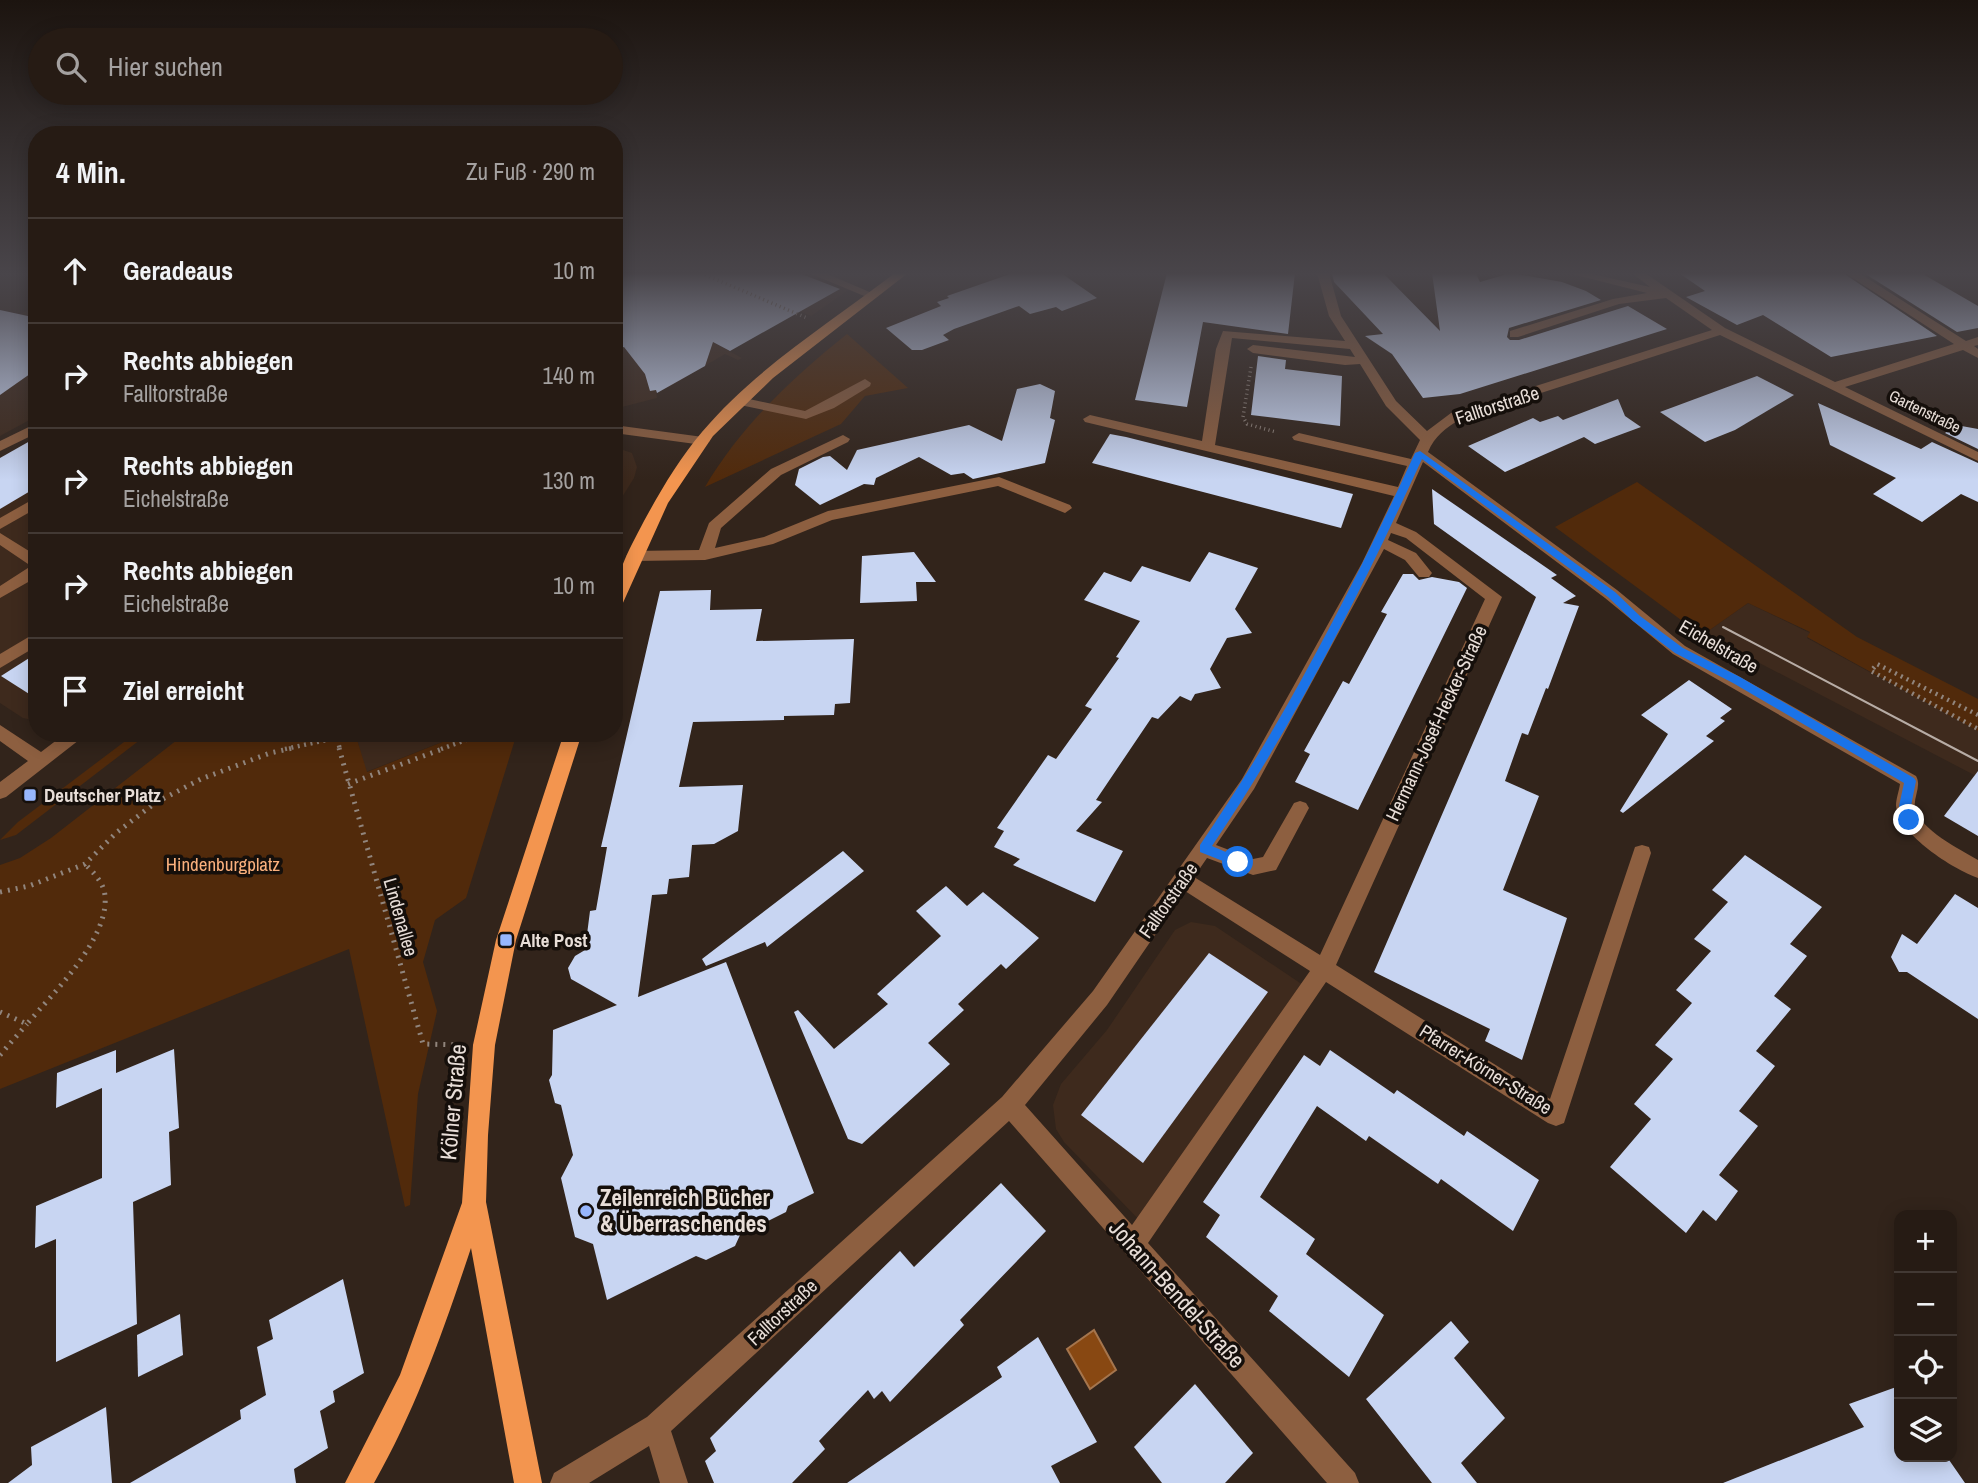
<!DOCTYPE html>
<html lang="de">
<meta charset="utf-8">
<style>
body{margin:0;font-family:"Archivo Narrow",sans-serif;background:#2e241d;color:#f1f3f6}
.controls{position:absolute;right:21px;bottom:21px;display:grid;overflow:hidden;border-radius:14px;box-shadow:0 4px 18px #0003}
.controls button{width:63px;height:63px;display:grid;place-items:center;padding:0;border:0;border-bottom:2px solid #423934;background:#261b14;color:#f1f3f6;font:35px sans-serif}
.stop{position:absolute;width:21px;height:21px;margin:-16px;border:5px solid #1a73e8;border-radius:50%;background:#fff}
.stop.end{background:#1a73e8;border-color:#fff;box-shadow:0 2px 7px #0008}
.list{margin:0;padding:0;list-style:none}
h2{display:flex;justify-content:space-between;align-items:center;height:91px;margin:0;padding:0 28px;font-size:30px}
h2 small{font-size:23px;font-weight:400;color:#a4a1a0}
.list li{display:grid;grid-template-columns:46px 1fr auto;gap:21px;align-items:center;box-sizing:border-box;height:105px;padding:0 28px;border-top:2px solid #423934}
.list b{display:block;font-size:26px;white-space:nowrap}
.list p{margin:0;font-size:23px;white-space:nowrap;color:#a4a1a0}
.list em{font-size:23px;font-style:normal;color:#a4a1a0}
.icon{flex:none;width:38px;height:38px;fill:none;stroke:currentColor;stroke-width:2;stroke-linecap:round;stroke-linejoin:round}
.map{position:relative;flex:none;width:1978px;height:1483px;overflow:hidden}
.search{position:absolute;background:#261b14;box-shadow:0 4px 18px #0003;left:28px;top:28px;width:595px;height:77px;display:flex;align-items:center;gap:18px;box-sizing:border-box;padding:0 24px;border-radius:38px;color:#a4a1a0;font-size:26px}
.panel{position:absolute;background:#261b14;box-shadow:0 4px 18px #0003;left:28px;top:126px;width:595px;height:616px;border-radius:28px}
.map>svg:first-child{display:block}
.built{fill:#3e2a1d}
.green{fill:#512a0b}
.water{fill:#884812;stroke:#a5754d;stroke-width:2}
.building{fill:#c8d5f2}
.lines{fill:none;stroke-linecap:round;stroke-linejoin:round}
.path-far2{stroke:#91857d;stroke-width:3.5;stroke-dasharray:1 3.5;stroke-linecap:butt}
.path-far1{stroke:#91857d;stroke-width:4.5;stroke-dasharray:2 4.5;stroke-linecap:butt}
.path{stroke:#91857d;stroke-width:5;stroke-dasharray:2 6;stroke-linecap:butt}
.minor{fill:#8d5f40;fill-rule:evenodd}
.major{fill:#f3954f;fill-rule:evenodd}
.tram{stroke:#b7aca5;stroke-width:2}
.route{fill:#1a73e8}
.poi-dot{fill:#97b6fd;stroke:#150f0b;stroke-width:2.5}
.labels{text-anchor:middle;stroke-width:7;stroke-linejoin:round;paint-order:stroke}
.far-street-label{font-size:16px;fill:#e8ded8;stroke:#150f0b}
.street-label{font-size:19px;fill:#e8ded8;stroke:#150f0b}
.poi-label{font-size:19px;font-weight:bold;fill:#e8ded8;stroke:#150f0b;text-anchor:start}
.park-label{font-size:19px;fill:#fab07d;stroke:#150f0b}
.near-street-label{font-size:23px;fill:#e8ded8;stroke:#150f0b}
.near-poi-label{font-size:23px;font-weight:bold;fill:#e8ded8;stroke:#150f0b;text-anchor:start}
</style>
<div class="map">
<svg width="1978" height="1483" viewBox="0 0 1978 1483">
<rect width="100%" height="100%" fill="#32241b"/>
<g class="built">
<polygon points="708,273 873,273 811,316"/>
<polygon points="36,306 37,416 0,436 0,324"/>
<polygon points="614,324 698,334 742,358 738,360 725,354 669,387 656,389 657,398 614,409"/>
<polygon points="37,437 37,721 23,718 0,703 0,458"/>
<polygon points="614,447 632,453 637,467 634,478 614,510"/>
<polygon points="1748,603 1810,633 1807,638 1978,731 1978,777 1704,634"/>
<polygon points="355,733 465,733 366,772"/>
<polygon points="1191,922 1215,926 1309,989 1143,1224 1064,1142 1056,1129 1053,1105 1061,1084 1107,1030 1175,930"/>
</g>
<g class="green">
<path d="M847 334 908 388 865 396 841 424 705 487C740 427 793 377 847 334Z"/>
<polygon points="1637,482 1857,637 1978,699 1978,731 1807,637 1810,632 1748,603 1704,634 1692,628 1555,527"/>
<polygon points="136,733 149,733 16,835 0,840 18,822"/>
<polygon points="186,733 207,733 217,739 225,733 355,733 367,772 465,733 517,733 466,898 435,920 423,962 437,1011 418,1094 410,1205 405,1207 349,949 0,1089 0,865 20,858 51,838"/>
</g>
<polygon class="water" points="1094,1330 1116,1370 1090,1389 1067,1349"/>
<g class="building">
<polygon points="614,273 799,273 840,289 730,351 713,342 705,366 657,393 656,390 650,391 645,374 624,347 614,350"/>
<polygon points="1013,273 1061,273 1097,298 1062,311 1056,307 1030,314 1019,306 954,329 943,335 949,340 922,350 912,350 886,328 941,306 937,302 949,298 947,296"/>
<polygon points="1167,273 1295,273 1288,334 1203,322 1187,407 1135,400"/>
<polygon points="1332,273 1383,273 1440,331 1432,273 1476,274 1480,282 1511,273 1562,282 1586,291 1601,300 1509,328 1507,337 1510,340 1519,340 1628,306 1667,329 1460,394 1423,398 1392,354 1365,336 1383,334 1334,282"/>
<polygon points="1679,273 1843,273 1937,336 1831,357 1763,315 1737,325 1686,297 1705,291"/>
<polygon points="1864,273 1921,273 1978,306 1978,328 1957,332"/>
<polygon points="0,310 37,318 37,369 0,395"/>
<polygon points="1258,356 1286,360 1285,369 1342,376 1340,426 1251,415"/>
<polygon points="1757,376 1794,395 1735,430 1705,442 1660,412"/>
<polygon points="1040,384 1055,391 1050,418 1055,420 1045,463 973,479 964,473 951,475 919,457 876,478 874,485 864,484 820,505 795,485 799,469 823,457 830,456 847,470 857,450 969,425 1002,441 1017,389"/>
<polygon points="1618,399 1625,416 1641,427 1595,444 1584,437 1505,472 1468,446 1533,418 1540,422 1558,416 1563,420"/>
<polygon points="1818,403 1921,449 1932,442 1978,463 1978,502 1961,494 1922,522 1873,494 1896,478 1830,445"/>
<polygon points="1956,425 1978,429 1978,449 1945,433"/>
<polygon points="1110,434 1126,437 1353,494 1341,528 1092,463"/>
<polygon points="37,437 37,487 0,509 0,458"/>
<polygon points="1432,489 1557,575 1551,578 1576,596 1563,603 1579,606 1548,689 1546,688 1528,735 1522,733 1505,781 1539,796 1503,890 1567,918 1522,1060 1485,1041 1490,1029 1374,972 1536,597 1434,524"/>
<polygon points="914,552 936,582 916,582 917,601 860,603 862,556"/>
<polygon points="1209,552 1258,568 1235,609 1252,633 1227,638 1210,669 1221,688 1195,694 1191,701 1180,696 1158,719 1152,717 1096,800 1102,802 1076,831 1123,851 1095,902 1013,865 1020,859 994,847 1004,831 997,828 1048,755 1056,759 1092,709 1085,706 1119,658 1116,657 1140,621 1084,600 1104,572 1131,582 1142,566 1190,582"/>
<polygon points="1403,574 1413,574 1419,580 1432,577 1459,582 1467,588 1358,810 1295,782 1310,754 1304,751 1343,681 1349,684 1387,614 1381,612"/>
<polygon points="711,590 710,610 762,609 756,641 854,639 850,703 835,704 834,715 784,716 784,720 693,722 679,787 743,785 738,831 714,844 692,845 689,877 669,879 667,894 652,895 638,997 726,962 814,1193 788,1206 786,1212 740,1235 735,1246 706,1260 696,1256 607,1300 593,1244 575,1237 561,1178 573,1155 561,1105 555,1103 549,1080 552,1075 553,1030 617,1005 571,979 568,968 575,956 585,950 590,911 596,910 607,847 601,847 660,591"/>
<polygon points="37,653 37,699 1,676"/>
<polygon points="1689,680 1732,709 1720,718 1725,721 1706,736 1714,741 1623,813 1620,811 1668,734 1641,715"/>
<polygon points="1978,771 1978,836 1944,816"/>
<polygon points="843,851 864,871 767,947 765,942 706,966 702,959"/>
<polygon points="1745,855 1822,907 1790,944 1807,956 1774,996 1791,1009 1756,1051 1775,1066 1739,1111 1758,1126 1719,1175 1738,1191 1716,1221 1703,1210 1686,1233 1610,1167 1651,1119 1634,1104 1673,1059 1655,1045 1692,1003 1676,990 1711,951 1694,939 1728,902 1712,890"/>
<polygon points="946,886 967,906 983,892 1039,938 1006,969 1001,964 958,1004 964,1010 928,1043 950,1064 862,1144 848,1139 794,1012 798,1010 834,1049 888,1004 877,994 941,936 916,911"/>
<polygon points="1955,894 1978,908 1978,1019 1907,972 1899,972 1891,957 1902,934 1917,944"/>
<polygon points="1209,953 1268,992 1143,1163 1081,1115"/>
<polygon points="174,1049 179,1128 169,1132 171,1185 133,1202 137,1324 56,1362 56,1239 35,1248 36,1206 102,1178 102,1088 56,1108 57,1073 116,1050 116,1073"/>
<polygon points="1330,1050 1394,1094 1397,1090 1464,1136 1467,1131 1539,1180 1513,1231 1441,1179 1438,1184 1369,1136 1366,1141 1317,1106 1260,1197 1315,1239 1306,1254 1384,1315 1349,1377 1269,1311 1278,1296 1206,1237 1220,1215 1203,1202 1304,1055 1320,1066"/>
<polygon points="1001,1183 1046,1231 960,1320 964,1325 890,1402 882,1391 874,1399 868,1390 819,1441 825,1449 792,1483 714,1483 705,1461 716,1451 710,1438 900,1251 914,1267"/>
<polygon points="343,1279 364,1373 333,1391 335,1402 320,1411 328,1448 294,1469 296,1483 130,1483 241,1419 240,1410 266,1395 257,1347 273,1339 269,1320"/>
<polygon points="180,1314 183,1355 138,1377 137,1335"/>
<polygon points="1451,1321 1469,1342 1454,1358 1505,1418 1461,1463 1477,1483 1432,1483 1366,1399"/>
<polygon points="1038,1337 1097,1442 1051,1466 1060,1483 847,1483 1002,1377 997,1367"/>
<polygon points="1195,1384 1253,1453 1225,1483 1162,1483 1134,1447"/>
<polygon points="1899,1386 1899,1457 1947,1457 1965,1483 1723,1483 1864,1427 1849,1404"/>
<polygon points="106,1407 112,1483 8,1483 32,1465 31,1447"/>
</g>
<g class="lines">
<g class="path-far2">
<polyline points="701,273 807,318"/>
<polyline points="1251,367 1243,417 1247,424 1276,432"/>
</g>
<g class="path-far1">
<polyline points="1978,715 1877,664 1871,671 1978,729"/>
<polyline points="335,733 340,749"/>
<polyline points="285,749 336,738"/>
<polyline points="441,749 485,733"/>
</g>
<g class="path">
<polyline points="339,748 423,1044 459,1045"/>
<polyline points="348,784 445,748"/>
<polyline points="0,892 29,886 85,864 116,833 155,803 201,779 270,753 293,748"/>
<path d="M0 1012 27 1024C53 993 109 939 105 896 104 883 94 873 85 864"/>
<polyline points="0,1055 27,1024"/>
</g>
<g class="minor">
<polygon points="809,273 825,273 879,296 869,298"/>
<path d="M1317 273H1329L1341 316 1396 401 1427 431 1451 413 1712 330 1666 298 1619 304 1518 337H1510V331L1613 299 1647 293 1568 273H1588L1650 287 1632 273H1645L1725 328 1835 382 1954 344 1845 273H1859L1966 341 1978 337V345L1974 346 1978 349V358L1963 350 1845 387 1978 452V461L1720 335 1461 419C1445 428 1435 436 1428 452L1617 590 1685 646 1916 776C1922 786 1913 797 1915 808 1919 829 1961 850 1978 860V878C1953 869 1899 835 1896 806 1896 799 1899 791 1900 784L1673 654 1605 598 1423 462 1396 523 1416 532 1502 597 1336 965 1550 1099 1633 853 1635 847 1642 845 1649 847 1651 853 1564 1123 1556 1126 1548 1123 1326 982 1148 1243 1355 1473 1359 1483H1327L1009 1121 671 1431 688 1483H660L649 1446 589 1483H550L554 1473 647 1417 1002 1097 1093 991 1242 779 1362 563 1394 496 1085 422 1083 419 1090 415 1202 441 1216 349 1223 331 1345 341 1329 316ZM1232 338 1350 349 1355 357 1253 345 1247 349 1253 353 1345 365 1360 364 1386 406 1420 440 1411 459 1299 433 1292 437 1294 440 1407 466 1398 487 1215 445ZM1391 533 1406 538 1485 599 1320 955 1194 877 1207 858 1253 875 1276 870 1309 808 1306 803 1300 801 1294 803 1263 857 1253 859 1216 845 1254 789 1384 549 1405 560 1419 577H1429L1432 573 1416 553 1388 540ZM1185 891 1310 971 1132 1225 1025 1105 1107 1005Z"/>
<polygon points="865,379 871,383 870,386 834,408 806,419 740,405 733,401 740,397 805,411"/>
<polygon points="37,423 37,433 0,451 0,441"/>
<polygon points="614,425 703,437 710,441 703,445 614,433"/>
<polygon points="843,435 850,439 848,442 781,475 721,528 715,548 764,537 828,511 999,477 1070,505 1072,508 1065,513 1060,511 998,486 832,520 773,544 705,560 634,561 626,556 634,551 699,550 709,523 771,469"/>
<polygon points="37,497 37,508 0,529 0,518"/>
<polygon points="0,533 37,556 37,577 0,598 0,586 31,566 0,545"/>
<polygon points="37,632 37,646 0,668 0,654"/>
<polygon points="0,725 41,752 66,733 88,733 6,797 0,799 0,782 28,761 0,741"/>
</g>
<g class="major">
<path d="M895 273H908L773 378 713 436 668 503 622 605 614 610C614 575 628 552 644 521 661 490 679 459 702 432 756 368 830 323 895 273Z"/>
<path d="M564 733H582L516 940 495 1045 488 1135 486 1202 542 1483H514L471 1248C444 1329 416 1409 374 1483H345L400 1375 462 1203 473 1045 496 940Z"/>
</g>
<polyline class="tram" points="1723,627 1978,761"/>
</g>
<linearGradient id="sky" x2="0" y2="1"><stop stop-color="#1c140f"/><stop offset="0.57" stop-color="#49454a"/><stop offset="1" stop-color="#49454a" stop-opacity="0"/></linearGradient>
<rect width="1978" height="480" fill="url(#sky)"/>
<path class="route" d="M1420 451 1615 592 1640 616 1683 648 1740 677 1914 778 1916 781 1911 806 1915 820 1914 823H1905L1899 806 1904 783 1733 683 1675 653 1633 621 1608 597 1422 459C1361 592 1294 725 1212 846L1242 859V866L1238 867 1200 852V845C1284 722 1353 588 1415 453Z"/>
<g class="poi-dot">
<rect x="23" y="788" width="14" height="14" rx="3.5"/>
<rect x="499" y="933" width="14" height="14" rx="3.5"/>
<circle cx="586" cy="1211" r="7"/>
</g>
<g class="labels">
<g class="far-street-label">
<text transform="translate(1925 411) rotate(26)" y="6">Gartenstraße</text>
</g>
<g class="street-label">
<text transform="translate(1497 405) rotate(-18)" y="7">Falltorstraße</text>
<text transform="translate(1719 646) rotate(30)" y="7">Eichelstraße</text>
<text transform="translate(1436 723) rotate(-65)" y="7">Hermann-Josef-Hecker-Straße</text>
<text transform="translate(1168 900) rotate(-55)" y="7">Falltorstraße</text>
<text transform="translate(401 917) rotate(74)" y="7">Lindenallee</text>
<text transform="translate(1486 1069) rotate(32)" y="7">Pfarrer-Körner-Straße</text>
<text transform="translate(782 1312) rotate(-43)" y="7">Falltorstraße</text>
</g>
<g class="poi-label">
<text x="44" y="802">Deutscher Platz</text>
<text x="520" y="947">Alte Post</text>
</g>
<g class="park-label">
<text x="223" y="871">Hindenburgplatz</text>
</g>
<g class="near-street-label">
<text transform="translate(453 1102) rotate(-85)" y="8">Kölner Straße</text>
<text transform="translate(1177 1294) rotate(48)" y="8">Johann-Bendel-Straße</text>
</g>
<g class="near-poi-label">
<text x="600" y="1206">Zeilenreich Bücher<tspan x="600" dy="26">&amp; Überraschendes</tspan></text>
</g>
</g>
</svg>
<div class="controls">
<button>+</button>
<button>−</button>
<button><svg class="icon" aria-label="locate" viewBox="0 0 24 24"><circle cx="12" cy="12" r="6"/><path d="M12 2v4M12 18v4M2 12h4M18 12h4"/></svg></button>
<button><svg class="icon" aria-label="layers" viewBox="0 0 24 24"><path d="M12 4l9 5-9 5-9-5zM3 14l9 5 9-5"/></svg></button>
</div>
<div class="stop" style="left:1238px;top:862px"></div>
<div class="stop end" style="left:1909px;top:820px"></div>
<div class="search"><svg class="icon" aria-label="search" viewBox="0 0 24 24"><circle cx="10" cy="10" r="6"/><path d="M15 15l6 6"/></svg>Hier suchen</div>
<section class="panel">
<h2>4 Min.<small>Zu Fuß · 290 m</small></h2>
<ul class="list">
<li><svg class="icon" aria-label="ahead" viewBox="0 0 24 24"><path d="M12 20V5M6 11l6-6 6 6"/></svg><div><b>Geradeaus</b></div><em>10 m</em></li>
<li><svg class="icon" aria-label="right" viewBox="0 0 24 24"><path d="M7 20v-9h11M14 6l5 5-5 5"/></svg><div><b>Rechts abbiegen</b><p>Falltorstraße</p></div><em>140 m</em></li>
<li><svg class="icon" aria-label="right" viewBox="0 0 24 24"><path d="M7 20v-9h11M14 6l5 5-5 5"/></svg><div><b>Rechts abbiegen</b><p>Eichelstraße</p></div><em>130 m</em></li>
<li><svg class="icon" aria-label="right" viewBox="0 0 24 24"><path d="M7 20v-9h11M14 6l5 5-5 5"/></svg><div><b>Rechts abbiegen</b><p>Eichelstraße</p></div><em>10 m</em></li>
<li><svg class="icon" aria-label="arrive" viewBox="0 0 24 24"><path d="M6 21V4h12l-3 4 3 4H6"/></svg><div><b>Ziel erreicht</b></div></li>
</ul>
</section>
</div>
